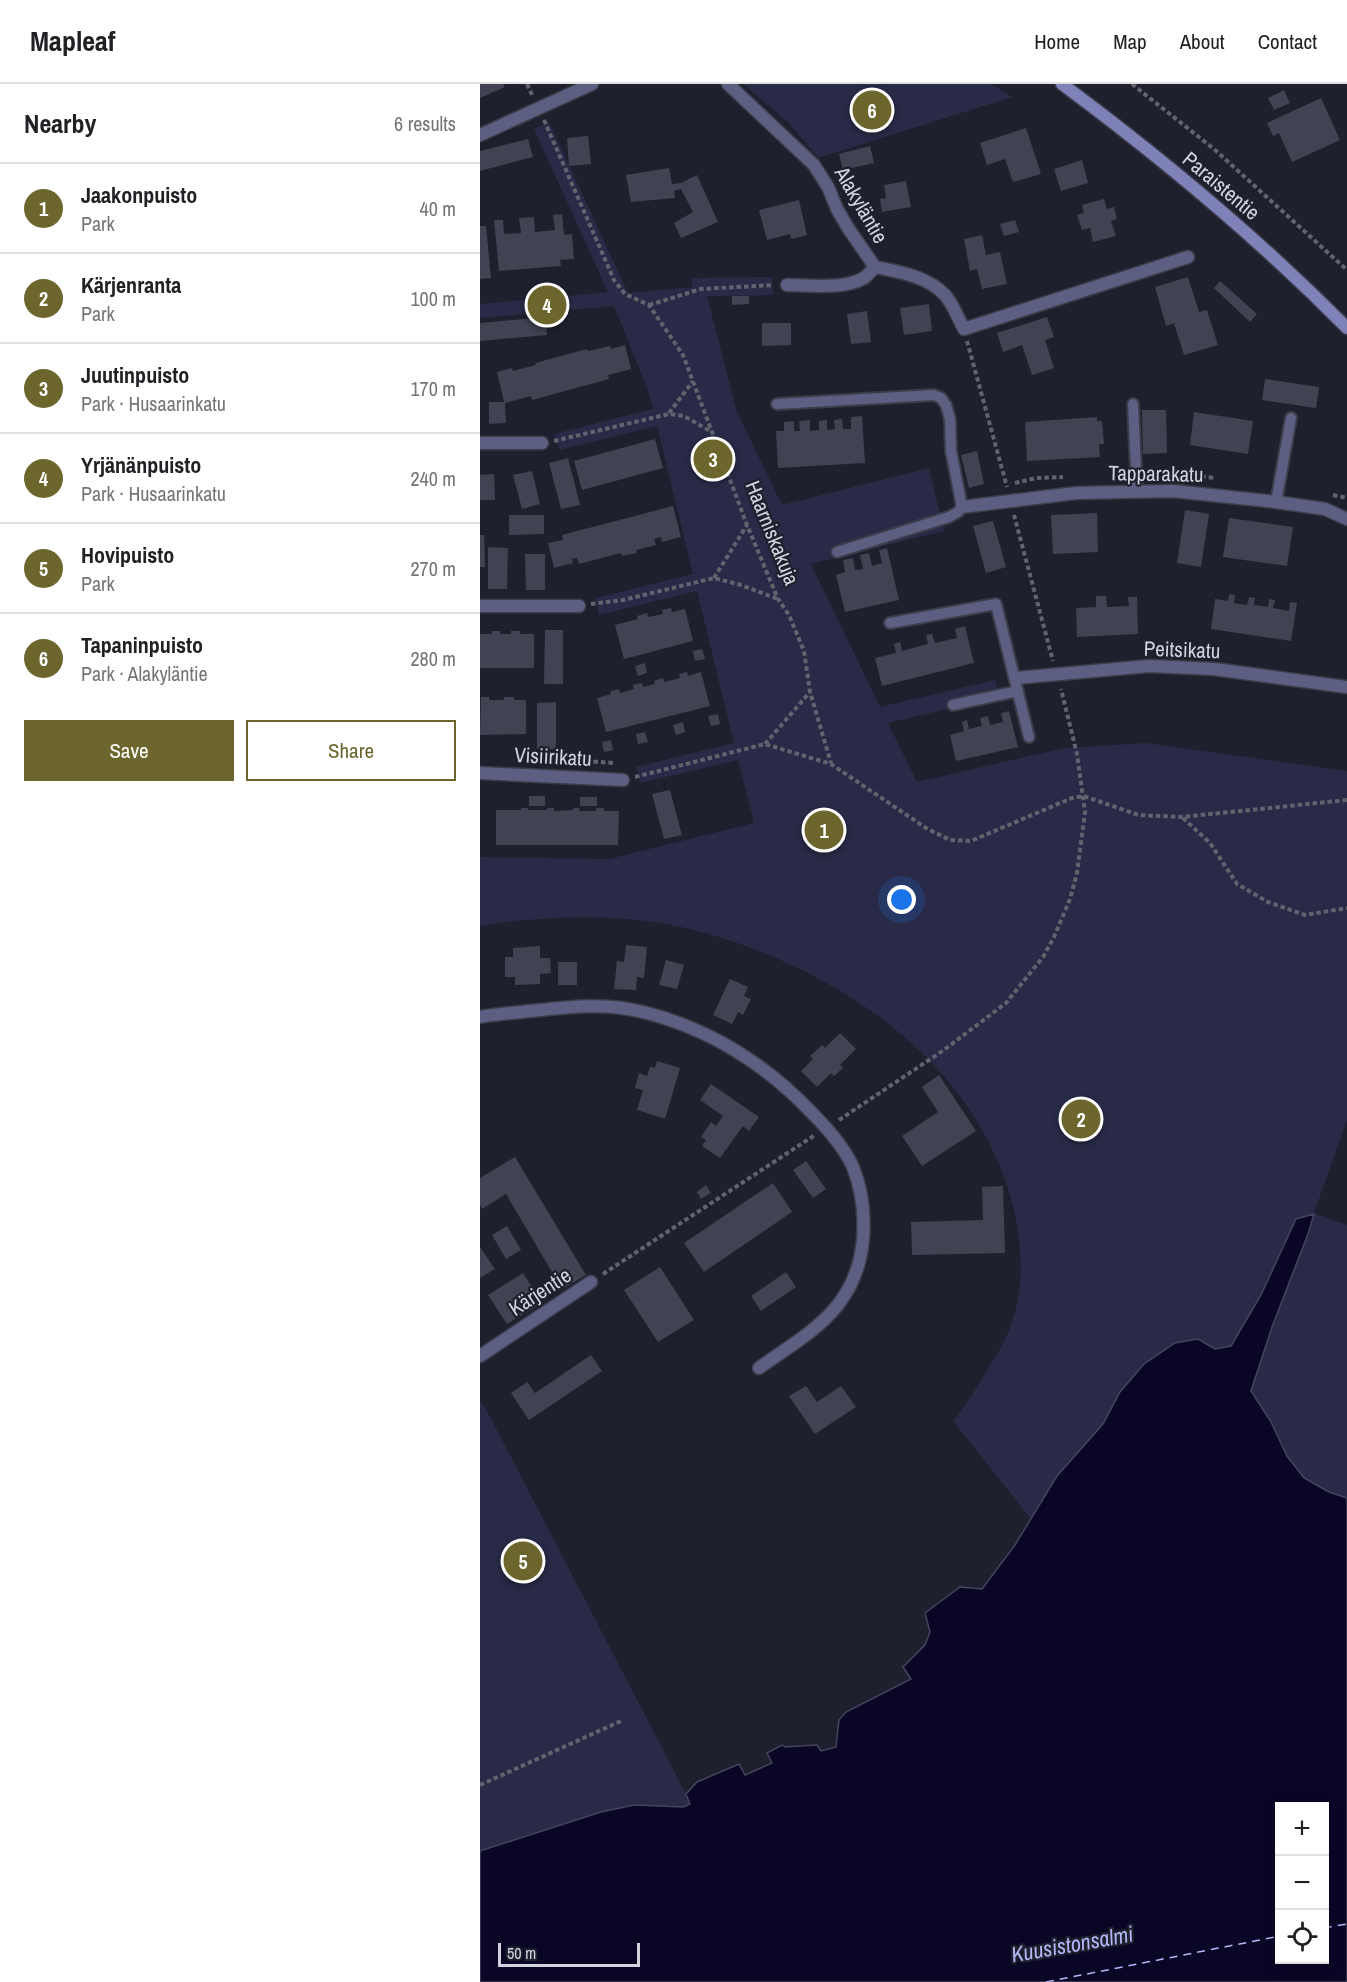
<!DOCTYPE html>
<meta charset="utf-8">
<style>
body{margin:0;font-family:"Archivo Narrow",sans-serif;background:#f2f2f2;color:#202124}
.controls{position:absolute;right:18px;bottom:18px;display:grid;overflow:hidden;border-radius:0px;box-shadow:0 3px 15px #0003}
.controls button{width:54px;height:54px;display:grid;place-items:center;padding:0;border:0;border-bottom:2px solid #e0e0e0;background:#fff;color:#202124;font:30px sans-serif}
.scale{position:absolute;left:18px;bottom:15px;width:142px;box-sizing:border-box;padding-left:6px;border:3px solid #d2d3dd;border-top:0;font-size:16px;line-height:21px;white-space:nowrap;color:#d2d3dd;-webkit-text-stroke:4px #1f202e;paint-order:stroke}
.you{position:absolute;left:422px;top:816px;width:21px;height:21px;margin:-15px;border:4px solid #fff;border-radius:50%;background:#1a73e8;box-shadow:0 0 0 9px #1a73e833}
.badge{display:grid;place-items:center;width:39px;height:39px;border-radius:50%;background:#6c662d;color:#fff;font-size:20px;font-weight:700}
.pin{position:absolute;translate:-50% -50%;border:3px solid #fff;box-shadow:0 2px 6px #0006}
.list{margin:0;padding:0;list-style:none}
h2{display:flex;justify-content:space-between;align-items:center;height:78px;margin:0;padding:0 24px;font-size:26px}
h2 small{font-size:20px;font-weight:400;color:#757577}
.list li{display:grid;grid-template-columns:39px 1fr auto;gap:18px;align-items:center;box-sizing:border-box;height:90px;padding:0 24px;border-top:2px solid #e0e0e0}
.list b{display:block;font-size:22px;white-space:nowrap}
.list p{margin:0;font-size:20px;white-space:nowrap;color:#757577}
.list em{font-size:20px;font-style:normal;color:#757577}
.actions{display:flex;gap:12px;padding:18px 24px}
.actions a{flex:1;padding:14px 0;border:2px solid #6c662d;border-radius:0px;text-align:center;font-size:21px;color:#6c662d}
.actions .main{background:#6c662d;color:#fff}
.icon{flex:none;width:33px;height:33px;fill:none;stroke:currentColor;stroke-width:2;stroke-linecap:round;stroke-linejoin:round}
.map{position:relative;flex:none;width:867px;height:1898px;overflow:hidden}
header{display:flex;align-items:center;gap:36px;box-sizing:border-box;height:84px;padding:0 30px;background:#fff;border-bottom:2px solid #e0e0e0}
header strong{font-size:28px}
nav{display:flex;gap:33px;margin-inline-start:auto;font-size:21px}
main{display:flex}
aside{flex:1;background:#fff}
.map>svg:first-child{display:block}
.green{fill:#292a47}
.water{fill:#0a0626;stroke:#46445d;stroke-width:1.5;fill-rule:evenodd}
.lines{fill:none;stroke-linecap:round;stroke-linejoin:round}
.ferry{stroke:#b3b7f9;stroke-width:1.5;stroke-dasharray:8 6;stroke-linecap:butt}
.building{fill:#414252}
.service-casing{stroke:#3c3d4a;stroke-width:14}
.minor-casing{stroke:#3c3d4a;stroke-width:15}
.secondary-casing{stroke:#3c3d4a;stroke-width:15}
.path{stroke:#62636f;stroke-width:4;stroke-dasharray:4.5 3;stroke-linecap:butt}
.service{stroke:#5d5f82;stroke-width:10}
.minor{stroke:#5d5f82;stroke-width:12}
.secondary{stroke:#7f81b9;stroke-width:12}
.labels{text-anchor:middle;stroke-width:4.5;stroke-linejoin:round;paint-order:stroke}
.street-label{font-size:21px;fill:#d2d3dd;stroke:#1f202e}
.water-label{font-size:22px;font-style:italic;fill:#b3b7f9;stroke:#1f202e}
</style>
<header>
<strong>Mapleaf</strong>
<nav><a>Home</a><a>Map</a><a>About</a><a>Contact</a></nav>
</header>
<main>
<aside>
<h2>Nearby<small>6 results</small></h2>
<ul class="list">
<li><span class="badge">1</span><div><b>Jaakonpuisto</b><p>Park</p></div><em>40 m</em></li>
<li><span class="badge">2</span><div><b>Kärjenranta</b><p>Park</p></div><em>100 m</em></li>
<li><span class="badge">3</span><div><b>Juutinpuisto</b><p>Park · Husaarinkatu</p></div><em>170 m</em></li>
<li><span class="badge">4</span><div><b>Yrjänänpuisto</b><p>Park · Husaarinkatu</p></div><em>240 m</em></li>
<li><span class="badge">5</span><div><b>Hovipuisto</b><p>Park</p></div><em>270 m</em></li>
<li><span class="badge">6</span><div><b>Tapaninpuisto</b><p>Park · Alakyläntie</p></div><em>280 m</em></li>
</ul>
<div class="actions"><a class="main">Save</a><a>Share</a></div>
</aside>
<div class="map">
<svg width="867" height="1898" viewBox="0 0 867 1898">
<rect width="100%" height="100%" fill="#1f202e"/>
<g class="green">
<polygon points="263,0 511,0 532,13 338,74 309,39"/>
<path d="M69 38 148 209 212 203V194L292 193 293 211 227 212 257 328 302 421 449 384 464 447 331 480 400 623 515 596 518 613 408 639 437 698 584 664 666 659 867 687V1036L834 1129 867 1141V1562L771 1307 792 1243 828 1150 816 1135 781 1211 762 1245 729 1346 543 1449 552 1436 473 1337C486 1321 496 1305 506 1288 513 1276 521 1265 526 1253 547 1208 543 1157 530 1111 490 975 359 888 229 850 155 828 75 830 0 842V773L129 775 274 739 258 676 160 699 156 683 254 659 217 507 119 531 115 514 213 490 177 342 79 366 74 350 173 325 168 307 134 222 0 234V220L128 208 54 45Z"/>
<polygon points="0,1317 6,1325 206,1710 210,1720 203,1723 154,1721 121,1728 0,1767"/>
</g>
<path class="water" d="M834 1130 828 1150 792 1243 771 1307 791 1338 807 1372 824 1394 849 1408 867 1414V1898H0V1767L121 1728 154 1721 203 1723 210 1720 206 1710 217 1698 259 1680 265 1691 292 1679 287 1669 302 1661 305 1663 337 1661 341 1667 356 1663 359 1636 366 1628 431 1595 423 1583 445 1561 450 1548 445 1529 480 1503 502 1505 535 1461 577 1392 623 1340 640 1308 664 1280 695 1259 718 1255 735 1265 751 1262 781 1211 816 1135ZM800 1722H844V1876H800Z"/>
<g class="lines">
<g class="ferry">
<polyline points="844,1844 867,1840"/>
<polyline points="566,1898 800,1852"/>
</g>
</g>
<g class="building">
<polygon points="0,0 23,0 25,3 0,14"/>
<polygon points="804,6 810,19 794,26 788,14"/>
<polygon points="841,14 860,56 812,78 799,49 793,52 787,39"/>
<polygon points="546,44 561,90 533,98 525,75 507,81 500,59"/>
<polygon points="108,52 111,80 89,82 87,54"/>
<polygon points="48,55 53,73 0,87 0,67"/>
<polygon points="390,62 394,79 363,86 359,70"/>
<polygon points="602,76 608,99 581,107 574,85"/>
<polygon points="189,84 192,100 201,99 217,91 238,138 201,154 194,139 213,128 201,105 194,107 195,114 151,118 146,91"/>
<polygon points="426,97 431,123 402,128 400,115 406,114 404,101"/>
<polygon points="624,115 627,125 634,123 637,135 631,137 636,152 613,158 610,144 602,146 597,131 604,129 602,121"/>
<polygon points="319,116 327,151 311,155 310,150 287,156 279,126"/>
<polygon points="82,130 84,151 92,150 94,175 80,176 81,182 19,187 14,136 23,136 24,150 41,149 39,134 54,133 55,148 75,146 73,131"/>
<polygon points="535,136 539,148 524,152 520,140"/>
<polygon points="0,142 6,142 11,194 0,195"/>
<polygon points="502,151 506,171 520,168 527,200 502,205 497,185 490,187 484,155"/>
<polygon points="708,193 719,228 727,226 738,261 704,271 694,239 686,242 675,203"/>
<polygon points="740,197 777,230 770,238 734,204"/>
<polygon points="252,212 269,212 269,220 252,221"/>
<polygon points="449,220 452,247 424,251 420,224"/>
<polygon points="387,227 391,258 371,260 367,230"/>
<polygon points="65,233 67,251 0,257 0,239"/>
<polygon points="567,233 574,253 565,256 574,284 552,291 542,261 523,268 517,249"/>
<polygon points="282,239 311,239 311,261 282,262"/>
<polygon points="145,261 151,285 128,291 129,295 52,316 51,312 25,319 26,339 9,340 9,318 24,318 17,288 32,284 33,287 56,281 55,279 107,265 108,267 130,262 131,265"/>
<polygon points="785,295 839,303 836,324 782,316"/>
<polygon points="662,326 686,326 687,369 663,370"/>
<polygon points="714,328 773,337 768,370 710,361"/>
<polygon points="382,332 385,379 298,384 296,347 304,347 304,338 314,337 314,347 320,347 319,337 330,336 330,347 339,346 339,337 347,336 347,346 355,345 354,336 362,335 363,345 371,345 371,333"/>
<polygon points="617,333 617,337 622,337 624,360 619,360 620,373 547,377 545,338"/>
<polygon points="175,355 183,384 102,406 94,377"/>
<polygon points="497,367 504,400 489,404 481,371"/>
<polygon points="88,374 100,421 81,425 69,379"/>
<polygon points="52,387 60,420 42,425 33,391"/>
<polygon points="14,390 15,416 0,416 0,391"/>
<polygon points="193,422 201,453 182,458 181,453 174,455 176,461 156,466 157,469 142,472 141,469 99,480 97,474 92,475 93,479 74,484 68,459 83,456 82,451"/>
<polygon points="705,426 729,430 721,483 697,479"/>
<polygon points="617,429 618,468 573,470 571,431"/>
<polygon points="29,431 64,431 64,450 29,451"/>
<polygon points="749,434 813,443 807,482 743,473"/>
<polygon points="513,437 526,483 506,489 493,442"/>
<polygon points="0,451 4,451 5,483 0,483"/>
<polygon points="8,463 28,464 27,505 8,505"/>
<polygon points="407,464 419,516 365,528 356,491 365,488 363,476 373,474 375,486 383,485 380,471 389,469 392,482 402,479 399,466"/>
<polygon points="45,470 65,470 65,506 46,506"/>
<polygon points="749,510 755,511 754,519 767,521 769,513 775,514 774,521 788,523 789,515 795,516 793,524 809,527 810,518 817,519 811,557 731,545 735,515 748,517"/>
<polygon points="616,512 626,512 627,523 649,522 648,513 657,513 658,550 597,553 596,524 616,523"/>
<polygon points="191,524 192,528 205,525 213,557 144,575 135,541 158,535 157,532 167,529 168,533 183,530 182,526"/>
<polygon points="485,542 494,579 402,602 395,574 416,569 414,560 420,558 422,567 448,560 446,551 452,550 455,559 477,554 475,545"/>
<polygon points="65,546 83,546 83,600 64,600"/>
<polygon points="12,547 20,547 20,550 31,550 31,547 40,547 40,550 54,550 54,584 0,584 0,550 12,550"/>
<polygon points="222,565 225,575 215,577 213,567"/>
<polygon points="165,579 167,589 158,592 155,582"/>
<polygon points="207,588 208,592 221,588 230,622 126,648 117,614 131,610 131,607 139,605 140,609 154,605 153,601 162,599 163,603 175,600 174,597 183,594 184,598 200,594 199,590"/>
<polygon points="1,613 9,613 9,616 24,616 24,613 34,613 34,616 46,616 46,650 0,651"/>
<polygon points="76,618 76,665 57,665 57,619"/>
<polygon points="529,627 538,663 476,677 470,651 484,647 482,638 487,636 489,645 502,642 500,634 508,632 510,641 523,638 521,629"/>
<polygon points="238,630 240,640 231,642 228,632"/>
<polygon points="203,638 205,648 196,651 193,641"/>
<polygon points="165,648 168,658 158,660 156,650"/>
<polygon points="131,656 133,666 124,668 122,658"/>
<polygon points="190,706 202,751 184,755 172,710"/>
<rect x="49" y="712" width="16" height="10"/>
<rect x="100" y="713" width="17" height="9"/>
<polygon points="41,724 48,724 48,726 67,726 67,724 74,724 74,727 93,726 93,724 100,724 99,727 116,727 116,724 124,724 124,727 139,727 138,761 16,761 16,726 41,726"/>
<polygon points="146,861 167,863 164,894 157,893 156,906 134,905 137,877 144,878"/>
<polygon points="60,862 60,874 70,874 71,889 60,890 60,900 35,901 35,893 25,893 25,873 33,873 33,864"/>
<polygon points="186,876 204,881 197,905 179,901"/>
<rect x="78" y="878" width="19" height="23"/>
<polygon points="250,895 268,903 264,912 271,915 263,931 258,928 252,940 233,931"/>
<polygon points="360,949 376,965 360,981 363,984 354,992 351,989 337,1003 321,987 333,975 330,972 342,961 345,964"/>
<polygon points="177,977 200,984 185,1035 157,1026 163,1006 155,1004 159,989 167,992 170,983 175,984"/>
<polygon points="459,991 496,1047 442,1082 422,1052 458,1028 442,1003"/>
<polygon points="231,1000 279,1033 269,1047 263,1042 240,1074 222,1062 226,1056 221,1053 231,1038 236,1042 243,1032 220,1016"/>
<polygon points="35,1073 106,1191 82,1205 26,1110 2,1125 0,1121 0,1094"/>
<polygon points="326,1077 346,1105 333,1114 313,1086"/>
<polygon points="293,1099 312,1128 224,1188 204,1159"/>
<polygon points="226,1101 231,1109 221,1115 217,1108"/>
<polygon points="523,1102 525,1169 432,1171 431,1138 503,1136 502,1103"/>
<polygon points="27,1142 41,1166 26,1175 12,1151"/>
<polygon points="0,1163 15,1185 0,1194"/>
<polygon points="180,1183 214,1236 178,1258 144,1206"/>
<polygon points="306,1188 316,1203 281,1227 271,1212"/>
<polygon points="43,1189 62,1219 27,1240 8,1211"/>
<polygon points="111,1271 122,1287 49,1336 31,1309 47,1298 55,1309"/>
<polygon points="326,1302 337,1318 361,1302 376,1323 335,1350 309,1312"/>
</g>
<g class="lines">
<g class="service-casing">
<g id="service">
<polyline points="297,320 454,311 461,314 466,321 470,335 471,367 482,423 478,428 469,433 357,468"/>
<polyline points="653,320 657,407"/>
<polyline points="796,418 811,334"/>
<polyline points="410,539 516,520 549,653"/>
<polyline points="473,621 538,607"/>
</g>
</g>
<g class="minor-casing">
<g id="minor">
<path d="M248 0 334 81 348 103 357 125 368 144 395 183C419 188 447 192 465 211 473 220 478 234 484 245L708 173"/>
<polyline points="0,51 112,0"/>
<path d="M307 201C330 201 363 206 384 194 388 191 392 186 395 183"/>
<polyline points="0,359 62,359"/>
<polyline points="482,423 596,409 693,407 796,418 845,425 867,435"/>
<polyline points="0,522 99,522"/>
<polyline points="535,594 669,582 734,585 867,603"/>
<polyline points="0,689 143,696"/>
<path d="M0 933C16 930 33 929 50 927 88 923 125 918 163 928 228 944 286 980 332 1029 348 1045 364 1063 373 1083 382 1106 385 1131 383 1155 381 1179 372 1203 357 1222 337 1247 305 1265 279 1284"/>
<polyline points="0,1272 111,1198"/>
</g>
</g>
<g class="secondary-casing">
<path id="secondary" d="M582 0C683 75 779 155 867 244"/>
</g>
<g class="path">
<polyline points="47,0 53,13"/>
<polyline points="652,0 734,65 867,186"/>
<polyline points="64,36 134,196 145,210 169,221 203,271 267,441 298,515 309,531 324,567 330,608 351,679"/>
<polyline points="169,221 221,205 294,201"/>
<polyline points="487,257 527,403"/>
<polyline points="189,329 213,297"/>
<polyline points="74,357 189,330 204,332 230,347"/>
<polyline points="669,390 693,389 736,394"/>
<polyline points="535,399 556,394 583,393"/>
<polyline points="853,411 867,414"/>
<polyline points="534,431 573,577"/>
<polyline points="234,494 267,441"/>
<polyline points="111,520 143,516 234,494 261,501 298,515"/>
<polyline points="285,660 330,608"/>
<polyline points="76,675 134,679"/>
<polyline points="155,693 285,660 351,680 446,744 470,756 491,757 592,714 604,712 658,731 702,733 867,716"/>
<polyline points="703,734 730,759 757,800 788,818 825,831 867,824"/>
<polyline points="359,1036 464,966 526,919 563,873 574,853 590,815 597,789 605,728 597,670 581,605"/>
<polyline points="123,1190 335,1051"/>
<polyline points="0,1701 141,1637"/>
</g>
<use href="#service" class="service"/>
<use href="#minor" class="minor"/>
<use href="#secondary" class="secondary"/>
</g>
<g class="labels">
<g class="street-label">
<text transform="translate(741 102) rotate(40)" y="7">Paraistentie</text>
<text transform="translate(381 121) rotate(60)" y="7">Alakyläntie</text>
<text transform="translate(676 390) rotate(1)" y="7">Tapparakatu</text>
<text transform="translate(292 449) rotate(68)" y="7">Haarniskakuja</text>
<text transform="translate(702 566) rotate(2)" y="7">Peitsikatu</text>
<text transform="translate(73 673) rotate(3)" y="7">Visiirikatu</text>
<text transform="translate(60 1208) rotate(-33)" y="7">Kärjentie</text>
</g>
<g class="water-label">
<text transform="translate(592 1860) rotate(-10)" y="8">Kuusistonsalmi</text>
</g>
</g>
</svg>
<div class="controls">
<button>+</button>
<button>−</button>
<button><svg class="icon" aria-label="locate" viewBox="0 0 24 24"><circle cx="12" cy="12" r="6"/><path d="M12 2v4M12 18v4M2 12h4M18 12h4"/></svg></button>
</div>
<div class="scale">50 m</div>
<div class="you"></div>
<div class="pin badge" style="left:344px;top:746px">1</div>
<div class="pin badge" style="left:601px;top:1035px">2</div>
<div class="pin badge" style="left:233px;top:375px">3</div>
<div class="pin badge" style="left:67px;top:221px">4</div>
<div class="pin badge" style="left:43px;top:1477px">5</div>
<div class="pin badge" style="left:392px;top:26px">6</div>
</div>
</main>
